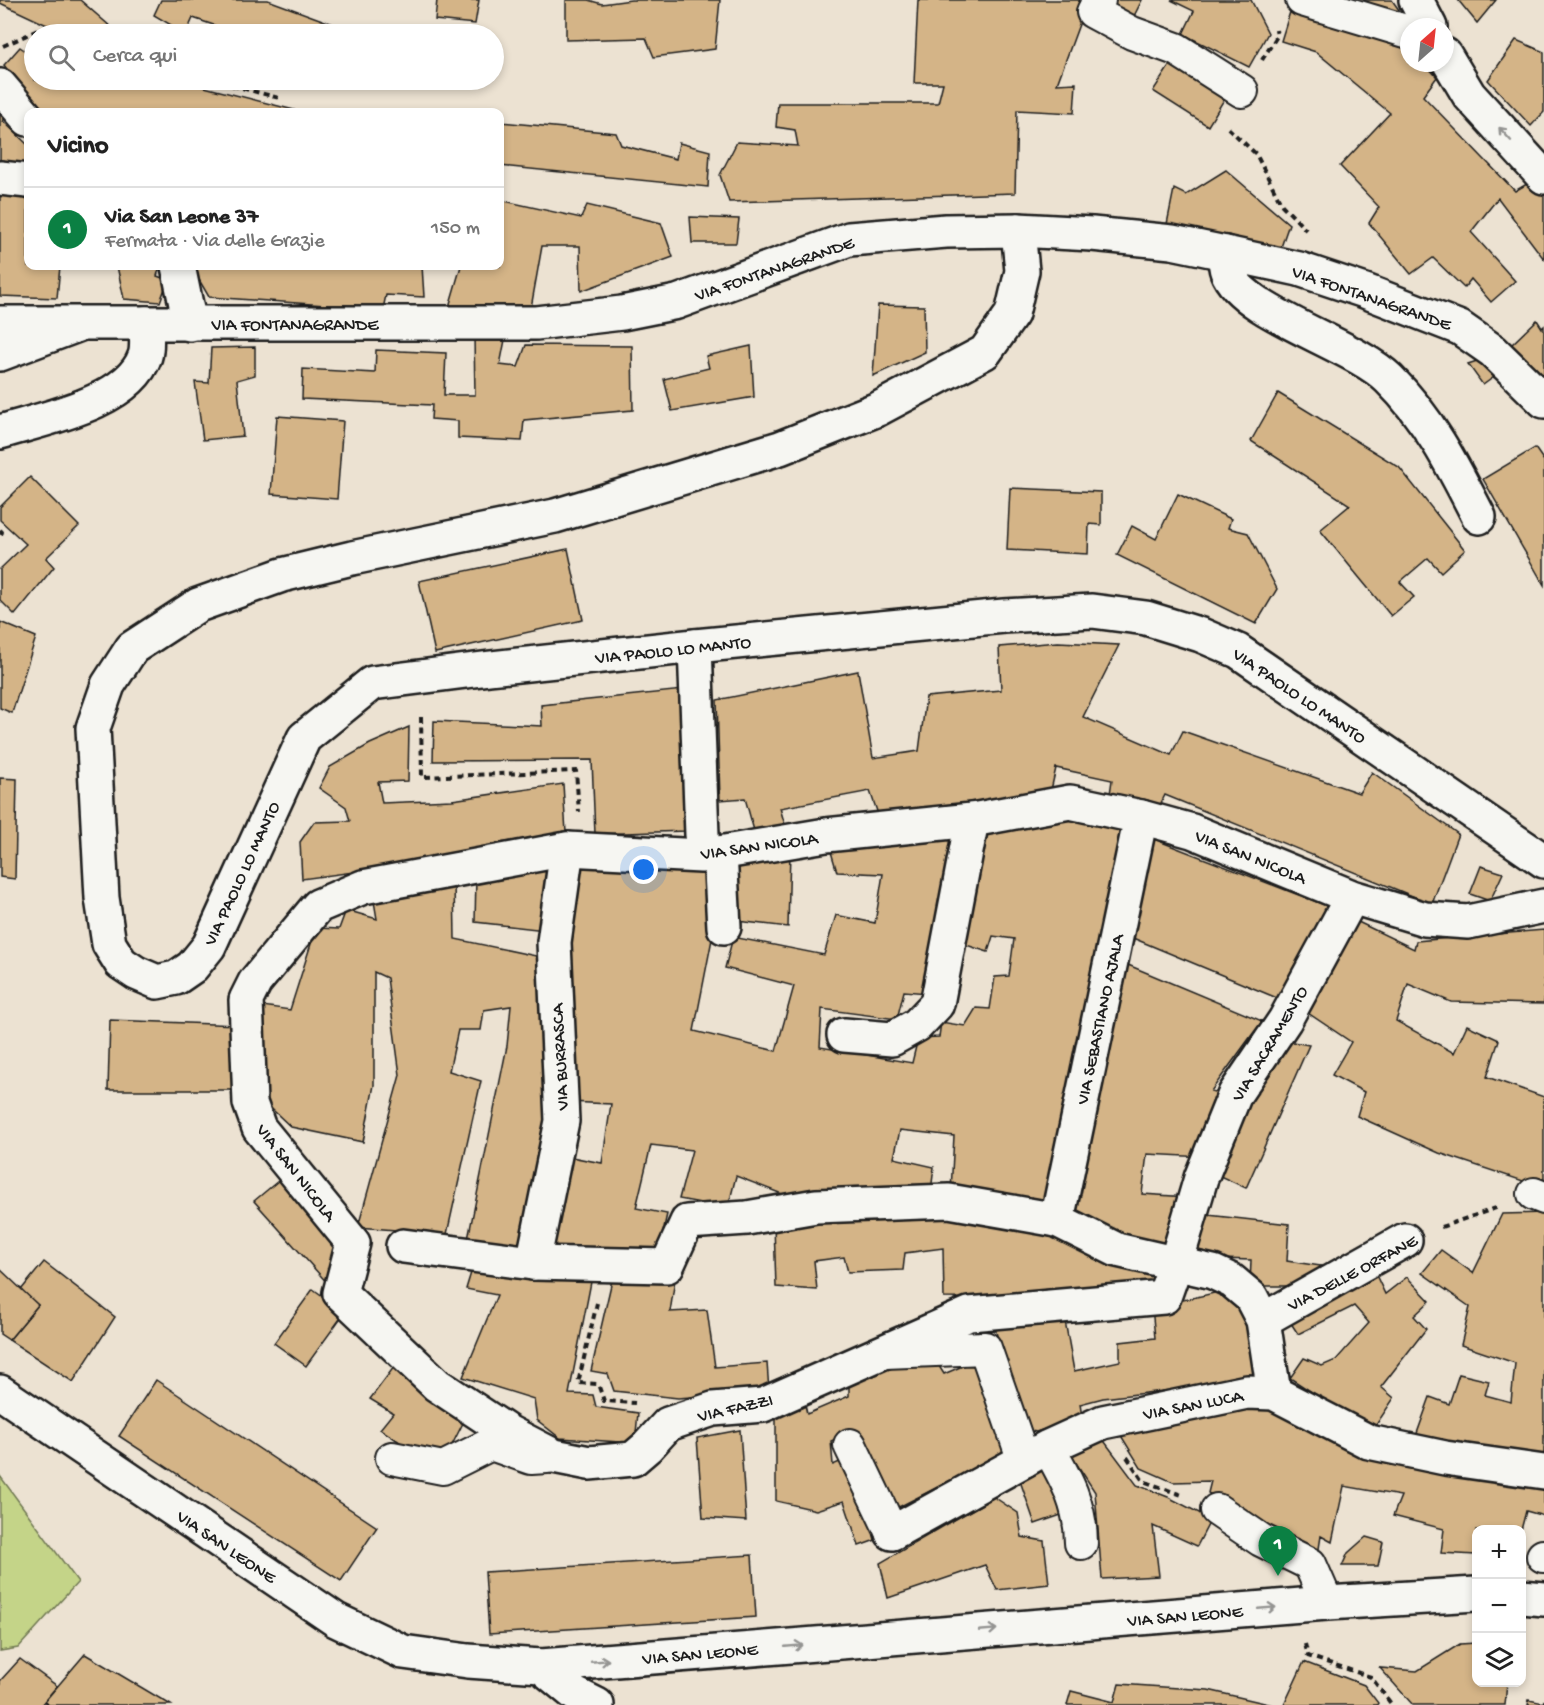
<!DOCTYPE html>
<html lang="it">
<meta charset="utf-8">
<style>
body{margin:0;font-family:"Gochi Hand",sans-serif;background:#f2f2f2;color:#222}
.controls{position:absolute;right:18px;bottom:18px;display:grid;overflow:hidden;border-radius:12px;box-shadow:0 3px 9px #0003}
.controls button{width:54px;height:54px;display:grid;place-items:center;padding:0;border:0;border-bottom:2px solid #e0e0e0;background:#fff;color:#222;font:30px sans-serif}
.compass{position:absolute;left:1400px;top:18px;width:54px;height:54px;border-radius:50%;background:#fff;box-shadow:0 3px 9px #0003;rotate:27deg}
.you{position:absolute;left:644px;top:870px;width:21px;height:21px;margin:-15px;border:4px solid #fff;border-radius:50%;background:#1a73e8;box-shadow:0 0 0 9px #1a73e833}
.badge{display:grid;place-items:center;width:39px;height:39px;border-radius:50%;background:#0b8043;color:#fff;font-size:20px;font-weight:700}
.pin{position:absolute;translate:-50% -50px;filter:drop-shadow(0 2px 3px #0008)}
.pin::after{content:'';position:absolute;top:32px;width:21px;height:18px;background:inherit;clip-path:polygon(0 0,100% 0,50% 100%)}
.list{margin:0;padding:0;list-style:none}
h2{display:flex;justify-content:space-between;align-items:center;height:78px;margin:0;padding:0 24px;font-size:26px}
h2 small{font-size:20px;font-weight:400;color:#767676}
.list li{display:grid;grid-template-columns:39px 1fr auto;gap:18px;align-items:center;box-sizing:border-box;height:84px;padding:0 24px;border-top:2px solid #e0e0e0}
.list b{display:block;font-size:22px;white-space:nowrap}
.list p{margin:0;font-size:20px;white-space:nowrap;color:#767676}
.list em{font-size:20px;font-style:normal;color:#767676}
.icon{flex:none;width:33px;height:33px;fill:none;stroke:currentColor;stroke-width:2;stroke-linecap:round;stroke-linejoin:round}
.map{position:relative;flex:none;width:1544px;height:1705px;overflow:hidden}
.search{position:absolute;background:#fff;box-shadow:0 3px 9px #0003;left:24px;top:24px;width:480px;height:66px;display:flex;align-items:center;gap:15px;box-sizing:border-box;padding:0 21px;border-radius:33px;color:#767676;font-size:22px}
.panel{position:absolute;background:#fff;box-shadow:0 3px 9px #0003;left:24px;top:108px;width:480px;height:162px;border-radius:12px}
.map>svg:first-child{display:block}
.green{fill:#c4d488;stroke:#707852;stroke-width:1.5}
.building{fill:#d4b487;stroke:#1c1c1c;stroke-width:1.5}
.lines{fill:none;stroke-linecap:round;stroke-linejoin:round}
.pedestrian-casing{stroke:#1c1c1c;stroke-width:36}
.minor-casing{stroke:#1c1c1c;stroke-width:38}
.tertiary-casing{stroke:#1c1c1c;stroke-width:38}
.path{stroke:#1c1c1c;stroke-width:4;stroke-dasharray:6 4.5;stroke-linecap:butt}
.pedestrian{stroke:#f6f6f2;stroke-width:32}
.minor{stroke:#f6f6f2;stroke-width:33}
.tertiary{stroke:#f6f6f2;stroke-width:33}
.oneway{stroke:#949492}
.labels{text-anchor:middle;stroke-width:5;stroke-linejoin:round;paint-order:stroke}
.street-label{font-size:18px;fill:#1c1c1c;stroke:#f6f6f2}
</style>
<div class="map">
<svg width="1544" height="1705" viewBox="0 0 1544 1705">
<rect width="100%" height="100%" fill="#ece2d2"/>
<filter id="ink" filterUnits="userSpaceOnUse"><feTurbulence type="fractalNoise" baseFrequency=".0167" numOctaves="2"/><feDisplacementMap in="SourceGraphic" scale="12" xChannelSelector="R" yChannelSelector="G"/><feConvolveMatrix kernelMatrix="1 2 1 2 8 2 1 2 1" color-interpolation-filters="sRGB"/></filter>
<g filter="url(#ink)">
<polygon class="green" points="0,1476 78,1582 18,1648 0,1651"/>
<g class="building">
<polygon points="0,0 80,0 119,34 66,34 0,3"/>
<polygon points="161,0 268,0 344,28 342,34 233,34 234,32 193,18 186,34 154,15"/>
<polygon points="437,0 479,0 475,24 435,20"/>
<polygon points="566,0 588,0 602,4 631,0 720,0 715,49 654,57 646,38 566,40"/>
<polygon points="918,0 1088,0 1057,84 1076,83 1074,113 1017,110 1015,193 729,202 720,175 737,142 798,146 795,130 776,127 778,103 938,103 943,83 914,83"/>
<polygon points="1109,0 1142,0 1131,22 1105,9"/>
<polygon points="1171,0 1251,0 1268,33 1249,67 1183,34 1194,11"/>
<polygon points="1334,0 1392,0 1399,10 1398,21"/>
<polygon points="1458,0 1496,0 1477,23"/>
<polygon points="1290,12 1397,35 1409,48 1409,63 1424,63 1437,77 1423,96 1515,191 1532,181 1544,194 1544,259 1498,198 1471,232 1515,281 1491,302 1471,279 1464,288 1433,258 1411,274 1369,223 1379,207 1340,166 1390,113 1316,52 1281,41"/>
<polygon points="1516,40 1544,52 1544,112 1531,126 1488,80"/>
<polygon points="20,47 34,57 34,80 127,80 131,81 132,80 177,80 294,110 293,112 39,112 4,65"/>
<polygon points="1174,59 1228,93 1208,126 1153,91"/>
<polygon points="0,106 10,111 3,121 28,145 28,171 0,167"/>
<polygon points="500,122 616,133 621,145 676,159 679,143 710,151 708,187 500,166"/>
<polygon points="1226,170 1289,224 1280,250 1167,224 1174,189 1186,195"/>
<polygon points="0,189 28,190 28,266 60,266 57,298 0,296"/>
<polygon points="500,200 581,218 587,205 661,223 673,257 581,291 580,246 542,246 531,308 449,307 461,266 500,266"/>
<polygon points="690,217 739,219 736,243 692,243"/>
<polygon points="117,266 160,266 157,276 168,280 160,302 124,299"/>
<polygon points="191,266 422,266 424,297 386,295 383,309 209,297"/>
<polygon points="878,305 924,306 925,352 873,376"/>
<polygon points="1537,320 1542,328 1544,326 1544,376 1510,346"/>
<polygon points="474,336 505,340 500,365 518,367 526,345 632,346 633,410 524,420 522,441 458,438 458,421 431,419 432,405 302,399 303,369 375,373 376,350 446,353 444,395 475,395"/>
<polygon points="751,346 754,397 672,411 664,379 709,368 706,356"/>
<polygon points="255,347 255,375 237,380 243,436 203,440 195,382 209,383 211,348"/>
<polygon points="1480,360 1498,374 1483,385 1468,364"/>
<polygon points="1278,393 1399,467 1465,550 1441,572 1428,558 1400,582 1414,597 1391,616 1320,530 1350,505 1251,441"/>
<polygon points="277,416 343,421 337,499 271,494"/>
<polygon points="1535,448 1544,461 1544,585 1483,479"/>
<polygon points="30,477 79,526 46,558 54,567 15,615 0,600 0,569 26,544 0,520 0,507"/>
<polygon points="1010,488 1101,492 1101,525 1089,524 1088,554 1007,550"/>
<polygon points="1178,494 1231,519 1228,528 1248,533 1277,589 1256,624 1117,555 1132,526 1156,539"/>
<polygon points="568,549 583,620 435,653 419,581"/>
<polygon points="0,622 36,637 12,713 0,708"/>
<polygon points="1058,642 1119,645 1083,717 1171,755 1183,731 1359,793 1372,772 1458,834 1432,904 1165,795 1156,813 1110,794 1112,780 1056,768 1051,790 976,807 879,817 870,791 780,808 787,832 756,838 745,798 720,800 717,700 858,671 873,758 919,751 926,697 1001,690 999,647"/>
<polygon points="683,690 686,831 595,834 592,760 433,761 434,721 542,726 541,705"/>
<polygon points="409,727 408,781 378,782 382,803 452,800 563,784 566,833 493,844 494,853 302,879 300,842 314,822 350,821 346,807 319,788 330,767 370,744"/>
<polygon points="0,778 17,779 15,879 0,877"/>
<polygon points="1059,820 1131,823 1049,1200 951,1191 954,1136 900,1130 894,1158 934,1167 931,1191 782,1194 736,1176 728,1208 679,1199 692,1150 651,1145 636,1208 667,1214 657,1259 548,1247 561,1155 602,1163 611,1104 569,1102 568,942 578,862 712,868 713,934 694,1031 776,1051 794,986 725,968 733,937 824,955 836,915 875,923 883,874 837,872 829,845 958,835 928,993 904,991 897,1019 822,1009 820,1047 912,1063 918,1038 939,1037 941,1022 965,1026 976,1008 990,1009 995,977 1009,976 1014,939 993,936 988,952 957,942 975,835"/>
<polygon points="1151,838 1327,906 1311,943 1277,998 1128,936"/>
<polygon points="790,851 788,927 737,921 731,859"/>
<polygon points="550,865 545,930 475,922 476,878"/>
<polygon points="1481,866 1503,873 1490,901 1470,894"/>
<polygon points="454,881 455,939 541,957 553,1120 523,1247 468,1239 507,1046 511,1006 484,1010 481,1030 458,1030 449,1071 481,1081 447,1234 358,1227 400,1075 387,978 374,972 374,1085 363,1142 291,1127 260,1098 256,1005 290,1010 316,928 339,929 346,910 377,919 373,895"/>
<polygon points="1356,921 1414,949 1416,941 1544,930 1544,1004 1451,1002 1408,984 1396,1021 1454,1053 1467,1025 1499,1040 1487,1077 1544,1097 1544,1188 1439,1153 1357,1116 1364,1092 1332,1075 1351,1042 1305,1011"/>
<polygon points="1121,962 1262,1021 1211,1091 1225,1095 1204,1157 1147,1154 1142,1194 1188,1197 1171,1250 1132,1243 1066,1211"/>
<polygon points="110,1020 238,1025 236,1090 108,1090"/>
<polygon points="1282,1040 1309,1045 1246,1188 1209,1171"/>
<polygon points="284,1176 339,1247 329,1285 254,1201"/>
<polygon points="1544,1213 1544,1463 1415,1439 1430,1397 1449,1404 1459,1374 1489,1381 1485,1395 1511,1402 1515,1363 1461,1345 1470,1307 1422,1273 1441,1250 1473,1273 1502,1214"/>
<polygon points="939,1214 1081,1238 1158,1270 1151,1286 1014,1299 944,1298 943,1248 905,1253 903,1270 848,1272 844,1257 814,1261 817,1290 776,1287 774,1225"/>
<polygon points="1199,1214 1289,1224 1287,1261 1321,1266 1305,1286 1250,1286 1251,1260 1193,1258"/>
<polygon points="44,1262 115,1317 73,1382 9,1340 38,1305 21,1290"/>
<polygon points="473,1266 592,1277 569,1394 593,1395 596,1407 638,1413 635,1443 560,1438 537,1420 534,1399 463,1377 497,1295 466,1289"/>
<polygon points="0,1269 38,1305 9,1340 0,1334"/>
<polygon points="676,1273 670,1312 707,1310 715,1367 767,1363 769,1391 678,1398 614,1391 608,1374 591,1371 613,1276"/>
<polygon points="1375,1273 1385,1294 1407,1277 1430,1301 1414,1316 1426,1329 1381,1387 1394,1398 1372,1431 1290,1378 1304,1358 1322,1366 1336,1360 1369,1323 1354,1306 1298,1334 1287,1317"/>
<polygon points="313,1289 345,1312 306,1366 274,1343"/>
<polygon points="1223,1291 1242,1305 1256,1380 1103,1398 1080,1404 1082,1417 1036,1432 1018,1428 995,1327 1064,1315 1074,1371 1120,1361 1120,1342 1155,1338 1152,1307"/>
<polygon points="972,1362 1010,1450 891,1511 853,1432 831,1441 833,1465 849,1458 884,1537 859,1546 844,1501 816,1510 776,1501 776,1410 804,1400 807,1414 849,1396 849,1381 894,1364 937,1363 944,1374"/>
<polygon points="397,1363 465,1419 447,1455 412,1450 380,1429 393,1413 370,1399"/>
<polygon points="156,1380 377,1527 341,1581 119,1436"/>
<polygon points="1247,1405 1277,1407 1544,1481 1544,1516 1526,1511 1521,1530 1476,1530 1476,1555 1441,1553 1444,1529 1393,1516 1401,1496 1344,1486 1332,1542 1321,1536 1318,1555 1208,1493 1211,1481 1173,1482 1141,1468 1120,1434"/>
<polygon points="740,1430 746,1521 703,1518 697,1438"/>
<polygon points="1099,1434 1137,1485 1168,1497 1211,1519 1197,1546 1153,1526 1159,1576 1102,1579 1095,1492 1069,1452"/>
<polygon points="1050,1468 1064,1514 1035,1524 1018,1475"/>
<polygon points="994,1497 1018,1513 1022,1537 1044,1541 1049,1584 997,1590 985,1565 888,1598 880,1563"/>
<polygon points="1366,1537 1383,1542 1378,1566 1342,1566 1348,1553"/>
<polygon points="752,1555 756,1617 489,1634 485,1572"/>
<polygon points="1476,1643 1476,1682 1507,1682 1505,1705 1413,1705 1380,1668 1417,1671 1460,1644"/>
<polygon points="85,1654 171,1705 49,1705 44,1702"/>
<polygon points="20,1659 57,1686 41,1705 0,1705 0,1681"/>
<polygon points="1304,1662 1364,1685 1378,1703 1377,1705 1284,1705"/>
<polygon points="1119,1684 1208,1690 1273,1705 1067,1705 1071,1691 1114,1702"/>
<polygon points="1529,1700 1543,1703 1544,1700 1544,1705 1528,1705"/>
</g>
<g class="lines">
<g class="pedestrian-casing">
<g id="pedestrian">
<polyline points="1099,0 1093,12 1132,33 1176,49 1242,91"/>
<polyline points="1302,0 1409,32"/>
<polyline points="1534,1194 1544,1198"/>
<polyline points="885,1352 985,1348 1024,1461"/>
<polyline points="850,1445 892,1533"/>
<path d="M1048 1447C1066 1479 1081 1505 1081 1543"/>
<polyline points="392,1458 443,1468 491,1444 531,1458 547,1457"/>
<polyline points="1217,1510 1261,1540 1310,1564 1327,1603"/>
<polyline points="1543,1556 1544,1556"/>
</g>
</g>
<g class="minor-casing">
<g id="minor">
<polyline points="1416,0 1430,27"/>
<polyline points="1445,55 1469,95 1544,177"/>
<polyline points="0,86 28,119"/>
<polyline points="0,178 28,181"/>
<polyline points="1018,230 1022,271 1012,314 985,352 878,409 780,448 555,516 352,558 282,575 198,605 132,648 108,685 93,728 102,898 109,944 121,963 136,973 157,982 176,978 192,967 209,946 304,738 372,683 490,668 695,646 1004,616 1092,611 1146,618 1201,635 1238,651 1544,861"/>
<path d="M1225 253C1225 259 1225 266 1227 271 1242 313 1354 344 1389 379 1429 418 1454 468 1479 517"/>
<polyline points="178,266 190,324"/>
<polyline points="146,323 536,323 622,313 677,302 849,239 946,231 1018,230 1092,234 1172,242 1225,253 1299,269 1365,291 1460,328 1493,351 1544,401"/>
<polyline points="0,354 80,324"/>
<polyline points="695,646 702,835"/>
<polyline points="720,853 724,927"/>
<polyline points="1352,897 1285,1020 1235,1094 1201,1178 1176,1263 1164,1297 969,1314 763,1405 713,1409 668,1424 647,1447 633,1459 589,1463 554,1456 508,1432 437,1385 340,1293 353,1243 259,1128 250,1103 246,1000 255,982 318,906 363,887 567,849 701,856 826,835 972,820 1070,802 1141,817 1192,831 1352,897 1425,919 1468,922 1544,906"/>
<polyline points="844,1035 892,1039 917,1025 937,1004 972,820"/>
<polyline points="1057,1220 1141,817"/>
<polyline points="403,1246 533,1263 667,1266 687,1222 747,1218 816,1206 949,1201 1057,1220 1117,1250 1213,1272 1232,1281 1251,1297 1263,1320 1274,1393"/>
<polyline points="533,1263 562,1121 554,942 567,849"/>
<polyline points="1263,1320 1405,1240"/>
<polyline points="892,1533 1048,1447 1103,1422 1247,1392 1274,1393 1369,1442 1445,1458 1544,1472"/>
</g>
</g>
<g class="tertiary-casing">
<g id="tertiary">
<path d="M0 323H146C146 334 148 347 145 356 129 403 42 419 0 432"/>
<polyline points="0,1392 336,1620 403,1652 468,1661 541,1666 1327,1603 1476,1594"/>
<polyline points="1522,1597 1544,1599"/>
<polyline points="541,1666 575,1694 597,1705"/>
</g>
</g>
<g class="path">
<polyline points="3,46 40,29 51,34"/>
<polyline points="1262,60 1277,36 1276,30"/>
<polyline points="212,80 279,98"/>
<polyline points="1228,128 1256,154 1282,205 1306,230"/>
<polyline points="0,530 2,532 0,536"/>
<polyline points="421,717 422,777 576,771 579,812"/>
<polyline points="1441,1227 1499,1207"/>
<polyline points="597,1303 578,1383 598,1384 604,1401 635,1403"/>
<polyline points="1127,1457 1143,1481 1182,1495"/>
<polyline points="1305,1644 1308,1656 1371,1677 1392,1705"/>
</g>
<use href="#pedestrian" class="pedestrian"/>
<use href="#minor" class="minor"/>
<use href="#tertiary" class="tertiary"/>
</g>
<defs><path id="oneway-shaft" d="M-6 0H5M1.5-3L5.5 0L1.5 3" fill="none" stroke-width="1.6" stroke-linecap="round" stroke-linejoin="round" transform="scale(1.5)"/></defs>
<g class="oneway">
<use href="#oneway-shaft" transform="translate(1505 134) rotate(-132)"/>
<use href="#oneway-shaft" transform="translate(1267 1608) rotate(-5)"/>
<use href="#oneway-shaft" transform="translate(988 1630) rotate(-5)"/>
<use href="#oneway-shaft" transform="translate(794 1646) rotate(-5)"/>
<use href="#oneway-shaft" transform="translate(600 1661) rotate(-5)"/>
</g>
</g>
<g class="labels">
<g class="street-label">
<text transform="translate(774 268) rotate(-19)" y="6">VIA FONTANAGRANDE</text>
<text transform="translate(1372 297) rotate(19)" y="6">VIA FONTANAGRANDE</text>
<text x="295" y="330">VIA FONTANAGRANDE</text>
<text transform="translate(673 649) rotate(-6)" y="6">VIA PAOLO LO MANTO</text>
<text transform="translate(1300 695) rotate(34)" y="6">VIA PAOLO LO MANTO</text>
<text transform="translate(759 845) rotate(-8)" y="6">VIA SAN NICOLA</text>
<text transform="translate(1251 856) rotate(22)" y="6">VIA SAN NICOLA</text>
<text transform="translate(241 873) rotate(-65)" y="6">VIA PAOLO LO MANTO</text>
<text transform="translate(1099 1019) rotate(-78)" y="6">VIA SEBASTIANO AJALA</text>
<text transform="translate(1269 1043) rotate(-59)" y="6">VIA SACRAMENTO</text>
<text transform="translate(559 1057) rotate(-93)" y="6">VIA BURRASCA</text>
<text transform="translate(297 1172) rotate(52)" y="6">VIA SAN NICOLA</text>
<text transform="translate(1352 1272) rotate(-28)" y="6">VIA DELLE ORFANE</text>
<text transform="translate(1193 1404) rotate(-11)" y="6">VIA SAN LUCA</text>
<text transform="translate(735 1407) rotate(-13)" y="6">VIA FAZZI</text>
<text transform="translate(227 1546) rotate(34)" y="6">VIA SAN LEONE</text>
<text transform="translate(1185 1615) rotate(-5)" y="6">VIA SAN LEONE</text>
<text transform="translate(700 1653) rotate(-5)" y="6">VIA SAN LEONE</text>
</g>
</g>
</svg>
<div class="controls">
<button>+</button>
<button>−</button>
<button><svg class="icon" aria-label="layers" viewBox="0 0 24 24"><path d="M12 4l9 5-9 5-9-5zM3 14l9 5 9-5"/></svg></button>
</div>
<svg class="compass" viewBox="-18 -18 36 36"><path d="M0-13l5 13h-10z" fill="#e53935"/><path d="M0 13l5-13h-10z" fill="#767676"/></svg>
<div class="you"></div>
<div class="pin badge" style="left:1278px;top:1576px">1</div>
<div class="search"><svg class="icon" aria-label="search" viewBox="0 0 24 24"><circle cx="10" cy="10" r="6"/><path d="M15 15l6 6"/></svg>Cerca qui</div>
<section class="panel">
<h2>Vicino<small></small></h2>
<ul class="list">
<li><span class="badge">1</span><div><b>Via San Leone 37</b><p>Fermata · Via delle Grazie</p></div><em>150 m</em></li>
</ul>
</section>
</div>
